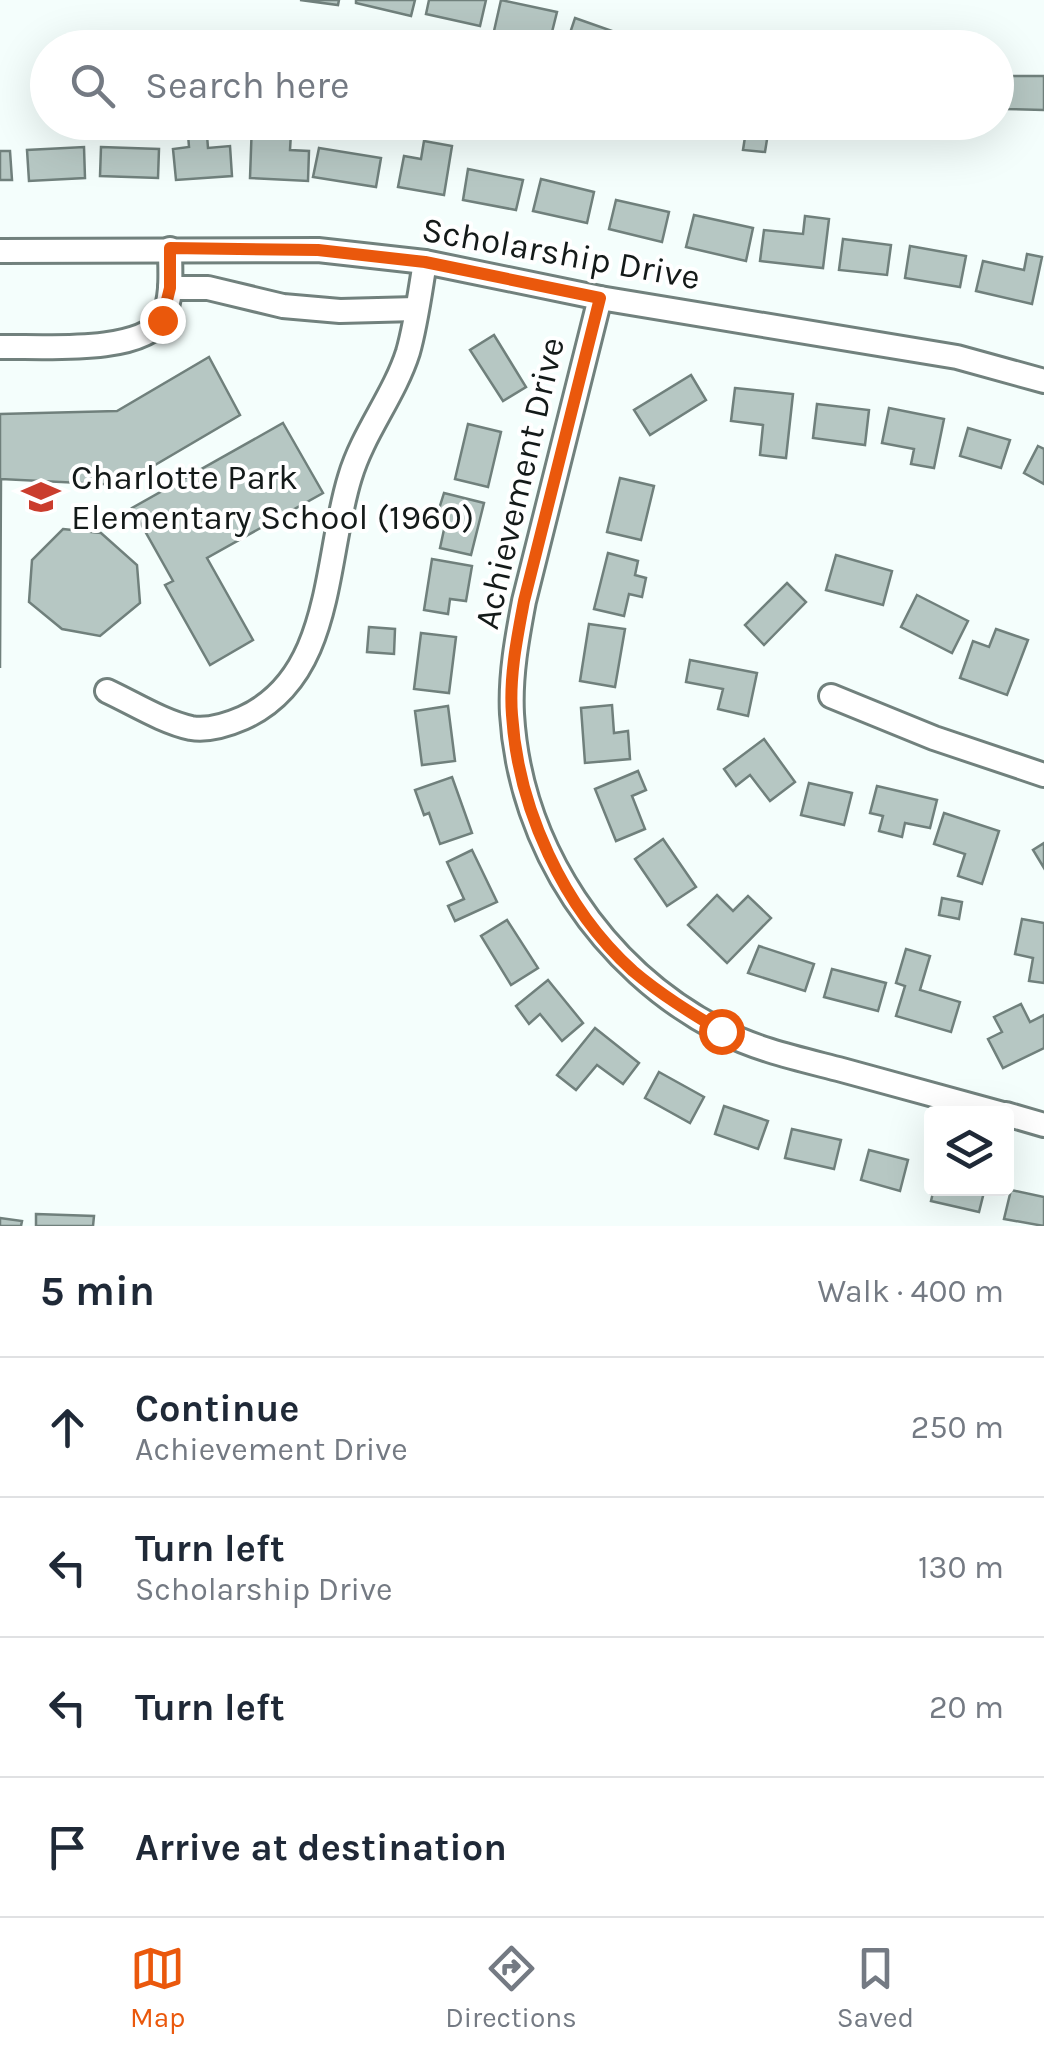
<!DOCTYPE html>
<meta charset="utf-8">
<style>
body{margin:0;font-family:Karla,sans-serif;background:#f2f2f3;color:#1f2937}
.controls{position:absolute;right:30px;bottom:30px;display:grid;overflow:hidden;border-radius:10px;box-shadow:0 10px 40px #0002}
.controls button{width:90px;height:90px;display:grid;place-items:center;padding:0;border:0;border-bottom:2px solid #e0e1e3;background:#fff;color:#1f2937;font:50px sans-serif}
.stop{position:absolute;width:30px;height:30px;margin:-22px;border:8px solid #ea580c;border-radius:50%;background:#fff}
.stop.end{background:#ea580c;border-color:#fff;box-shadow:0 2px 10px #0008}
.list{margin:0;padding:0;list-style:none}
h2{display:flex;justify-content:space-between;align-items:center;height:130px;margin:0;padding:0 40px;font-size:42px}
h2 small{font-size:32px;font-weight:400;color:#747a83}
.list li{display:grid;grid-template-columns:65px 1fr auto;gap:30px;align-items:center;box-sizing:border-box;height:140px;padding:0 40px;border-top:2px solid #e0e1e3}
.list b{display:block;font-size:38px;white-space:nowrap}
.list p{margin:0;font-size:32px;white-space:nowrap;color:#747a83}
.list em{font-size:32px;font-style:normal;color:#747a83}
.icon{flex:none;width:55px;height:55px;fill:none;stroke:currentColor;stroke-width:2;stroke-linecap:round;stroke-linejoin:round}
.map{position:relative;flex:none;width:1044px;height:1226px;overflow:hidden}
.search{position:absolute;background:#fff;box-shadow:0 10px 40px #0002;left:30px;right:30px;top:30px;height:110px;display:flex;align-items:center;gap:25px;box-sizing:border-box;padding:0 35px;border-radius:55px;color:#747a83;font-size:38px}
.sheet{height:690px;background:#fff}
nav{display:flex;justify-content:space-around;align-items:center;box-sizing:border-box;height:140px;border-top:2px solid #e0e1e3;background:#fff;font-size:28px;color:#747a83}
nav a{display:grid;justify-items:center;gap:5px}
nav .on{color:#ea580c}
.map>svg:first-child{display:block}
.building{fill:#b6c7c3;stroke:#70807c;stroke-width:2.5}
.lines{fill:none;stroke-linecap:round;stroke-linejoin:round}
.minor-casing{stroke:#71817d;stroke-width:28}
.minor{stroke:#fff;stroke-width:22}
.route{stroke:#ea580c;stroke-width:12}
.labels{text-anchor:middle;stroke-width:8;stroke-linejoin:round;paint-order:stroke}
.street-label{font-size:35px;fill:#141a19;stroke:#fff}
.poi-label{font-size:35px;fill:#141a19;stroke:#fff;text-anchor:start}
</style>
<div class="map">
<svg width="1044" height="1226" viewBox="0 0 1044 1226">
<rect width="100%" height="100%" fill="#f4fefc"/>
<g class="building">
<polygon points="300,0 339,0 338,5"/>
<polygon points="356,0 415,0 411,16 356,3"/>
<polygon points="429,0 486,0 480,26 426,14"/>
<polygon points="501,0 557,12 549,44 494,31"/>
<polygon points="575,18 632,38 629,48 565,48"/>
<polygon points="641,39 680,48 639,48"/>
<polygon points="1004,76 1044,76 1044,110 1004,109"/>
<polygon points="187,122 206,122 208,148 230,146 232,176 176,180 173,149 189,147"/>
<polygon points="252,122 273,122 272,132 291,133 290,150 309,151 308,181 250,178"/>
<polygon points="747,124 769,127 765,152 743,150"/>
<polygon points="424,141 452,146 444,195 398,187 404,156 421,159"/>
<polygon points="84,147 85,178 29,181 27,150"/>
<polygon points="101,147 159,149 158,178 100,176"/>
<polygon points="319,148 381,158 376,187 313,177"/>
<polygon points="0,151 10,151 12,180 0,180"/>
<polygon points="468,169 523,180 516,210 463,200"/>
<polygon points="541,179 594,192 587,223 533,211"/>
<polygon points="616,200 669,212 662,242 609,229"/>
<polygon points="694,215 753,228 746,261 686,247"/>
<polygon points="805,216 829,219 823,268 760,261 764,230 803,234"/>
<polygon points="843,239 891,245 887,275 839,270"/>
<polygon points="910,246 966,256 960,287 905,278"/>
<polygon points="1027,254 1042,257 1032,304 976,291 983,261 1024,270"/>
<polygon points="494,335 526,387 503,401 470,350"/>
<polygon points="209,357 240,415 121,485 1,479 0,668 0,414 117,411"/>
<polygon points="691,375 706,400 650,435 634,410"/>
<polygon points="735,388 793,394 786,458 760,455 763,425 731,421"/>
<polygon points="817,404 869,410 865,445 813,438"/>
<polygon points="889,408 944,419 934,468 911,464 914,449 882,443"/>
<polygon points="283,423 323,493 207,558 253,640 210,665 165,585 173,581 132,508"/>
<polygon points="468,424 501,432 488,487 455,479"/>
<polygon points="968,428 1010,440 1001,468 960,456"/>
<polygon points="1038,446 1044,449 1044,484 1024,473"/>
<polygon points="620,478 654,486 641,540 607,532"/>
<polygon points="444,493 484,503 471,555 440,548 448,511 439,509"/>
<polygon points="63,529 101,533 137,565 140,603 100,636 62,629 29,602 32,560"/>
<polygon points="608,553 638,561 635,575 646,578 642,597 629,594 624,616 594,609"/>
<polygon points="836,555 892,571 883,605 826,590"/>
<polygon points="432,559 472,566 466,601 450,599 448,614 424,610"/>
<polygon points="787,583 806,602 764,645 745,625"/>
<polygon points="917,595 968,621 952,653 901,627"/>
<polygon points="589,624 625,629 615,687 580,681"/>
<polygon points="369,627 395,629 394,654 367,652"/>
<polygon points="996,629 1028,640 1007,695 960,678 973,641 989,647"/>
<polygon points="421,633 456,637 449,693 414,689"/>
<polygon points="690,660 757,673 748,716 718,709 723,689 686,682"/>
<polygon points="612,705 614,733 628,731 630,759 585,763 581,708"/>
<polygon points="448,706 455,761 422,765 415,711"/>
<polygon points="764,739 795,782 770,801 750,775 736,786 724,769"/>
<polygon points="638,771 646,790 632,796 645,829 616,841 595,789"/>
<polygon points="452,777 472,833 440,844 429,813 424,815 415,790"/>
<polygon points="809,783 852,793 844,825 801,815"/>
<polygon points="877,786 937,800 930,828 905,823 902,837 879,831 883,816 870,813"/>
<polygon points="944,813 999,831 982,884 958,876 965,854 934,844"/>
<polygon points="663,839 696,887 667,906 635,859"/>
<polygon points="1044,843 1044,868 1033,850"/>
<polygon points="472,850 497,902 455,921 448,906 464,899 447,862"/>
<polygon points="717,895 733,911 748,896 771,918 727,963 688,925"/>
<polygon points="942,898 962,902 959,919 939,915"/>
<polygon points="1022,919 1044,923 1044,983 1029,981 1033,958 1015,954"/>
<polygon points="507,920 538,968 511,985 481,936"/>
<polygon points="759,946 814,964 805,991 748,973"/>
<polygon points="906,949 930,956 920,990 960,1002 951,1032 896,1016 905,986 896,983"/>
<polygon points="832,969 886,983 878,1011 824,997"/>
<polygon points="548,980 583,1023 562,1041 540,1014 529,1024 516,1006"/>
<polygon points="1021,1004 1030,1022 1044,1015 1044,1048 1003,1068 988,1039 1002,1032 994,1017"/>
<polygon points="595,1028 639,1063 623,1084 597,1065 576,1090 557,1075"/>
<polygon points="659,1072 704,1097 690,1123 645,1098"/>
<polygon points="724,1106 768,1121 758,1149 715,1134"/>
<polygon points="792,1129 841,1140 834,1169 785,1158"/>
<polygon points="869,1150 908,1160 900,1191 861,1180"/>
<polygon points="934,1188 985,1188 979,1212 931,1201"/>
<polygon points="1011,1190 1044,1197 1044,1226 1004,1219"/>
<polygon points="36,1214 94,1216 93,1226 36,1226"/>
<polygon points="0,1218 22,1221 21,1226 0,1226"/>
</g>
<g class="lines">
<g class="minor-casing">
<g id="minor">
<polyline points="0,251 318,250 425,262 600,298 957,357 1044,381"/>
<polyline points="170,288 208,288 283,306 340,311 416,309"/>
<path d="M600 298 524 601C517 638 510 676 512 714 520 847 602 969 719 1030 757 1050 800 1059 842 1070 895 1085 949 1099 1003 1114"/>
<path d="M0 347C38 346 143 355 163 318 173 297 170 270 170 249"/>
<path d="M107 691C133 703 163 722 191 728 209 731 227 725 243 718 334 677 324 560 350 477 363 433 394 396 408 352 416 324 420 292 425 262"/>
<polyline points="831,696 934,738 1044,775"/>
<polyline points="1006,1114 1044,1125"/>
</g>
</g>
<use href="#minor" class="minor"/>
</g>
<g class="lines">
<path class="route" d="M162 320 170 288V248L318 250 425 262 600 298 524 601C517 638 509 677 512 715 518 808 563 908 633 971 660 994 691 1013 721 1031"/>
</g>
<defs>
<g id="school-bare" transform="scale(3)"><path d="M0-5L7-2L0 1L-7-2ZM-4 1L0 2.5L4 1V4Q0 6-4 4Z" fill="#ca3d2d" stroke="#fff" stroke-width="2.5" paint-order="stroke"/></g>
</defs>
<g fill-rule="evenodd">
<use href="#school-bare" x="41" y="497"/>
</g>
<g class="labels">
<g class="street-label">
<text transform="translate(561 253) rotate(10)" y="12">Scholarship Drive</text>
<text transform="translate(519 483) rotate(-77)" y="12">Achievement Drive</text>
</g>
<g class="poi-label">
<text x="71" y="489">Charlotte Park<tspan x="71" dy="40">Elementary School (1960)</tspan></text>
</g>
</g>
</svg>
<div class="controls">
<button><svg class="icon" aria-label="layers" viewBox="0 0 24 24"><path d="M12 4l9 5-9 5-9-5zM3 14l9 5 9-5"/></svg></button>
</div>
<div class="stop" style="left:721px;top:1031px"></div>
<div class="stop end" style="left:162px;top:320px"></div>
<div class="search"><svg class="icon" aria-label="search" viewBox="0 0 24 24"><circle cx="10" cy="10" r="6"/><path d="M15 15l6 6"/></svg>Search here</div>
</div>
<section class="sheet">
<h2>5 min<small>Walk · 400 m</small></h2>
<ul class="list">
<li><svg class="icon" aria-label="ahead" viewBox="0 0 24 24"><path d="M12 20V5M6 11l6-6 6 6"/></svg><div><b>Continue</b><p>Achievement Drive</p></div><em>250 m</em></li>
<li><svg class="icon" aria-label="left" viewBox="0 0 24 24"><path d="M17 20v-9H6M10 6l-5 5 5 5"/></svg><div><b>Turn left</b><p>Scholarship Drive</p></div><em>130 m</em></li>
<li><svg class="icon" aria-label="left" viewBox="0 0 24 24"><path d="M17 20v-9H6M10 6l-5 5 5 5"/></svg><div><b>Turn left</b></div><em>20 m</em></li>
<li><svg class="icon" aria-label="arrive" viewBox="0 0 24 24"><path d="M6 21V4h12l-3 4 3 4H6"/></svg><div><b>Arrive at destination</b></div></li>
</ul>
</section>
<nav>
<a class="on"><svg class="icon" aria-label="map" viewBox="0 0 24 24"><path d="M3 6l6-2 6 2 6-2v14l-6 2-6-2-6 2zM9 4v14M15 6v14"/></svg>Map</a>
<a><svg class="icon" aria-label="directions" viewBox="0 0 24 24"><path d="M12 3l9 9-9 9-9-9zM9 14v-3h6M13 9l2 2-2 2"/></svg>Directions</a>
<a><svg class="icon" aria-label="saved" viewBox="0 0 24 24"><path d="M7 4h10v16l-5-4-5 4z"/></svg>Saved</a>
</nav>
